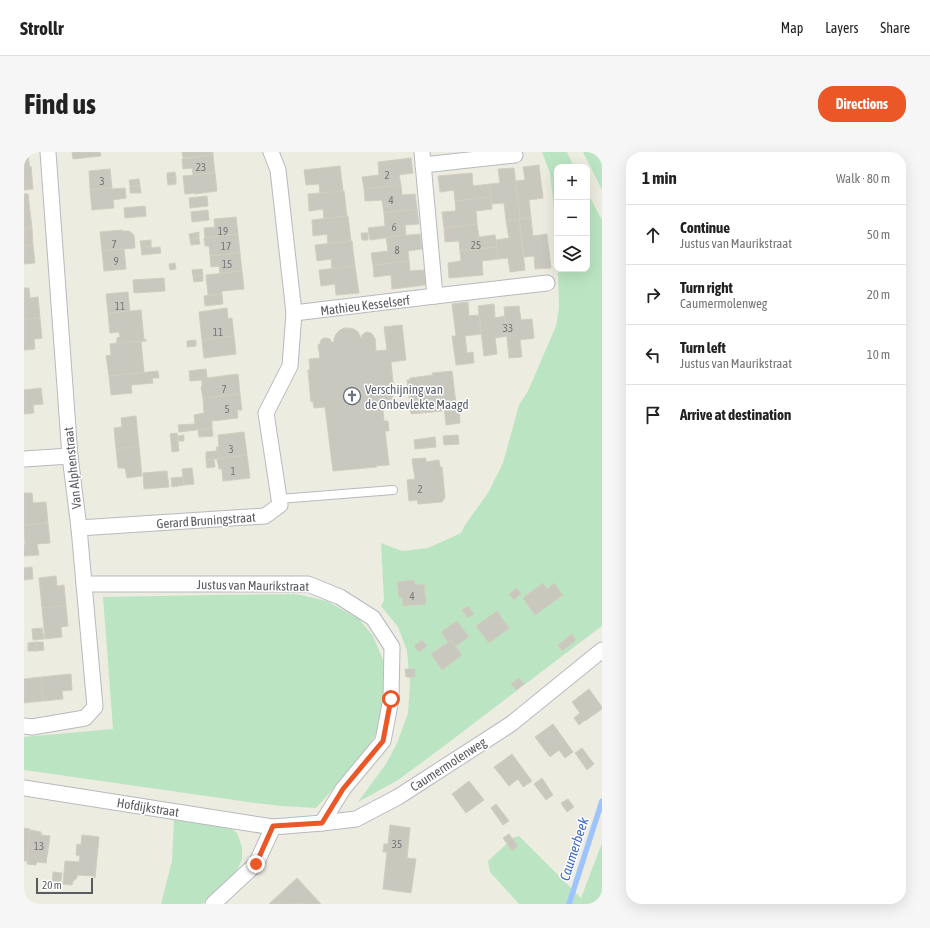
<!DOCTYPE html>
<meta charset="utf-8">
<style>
body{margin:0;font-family:"Asap Condensed",sans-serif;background:#f6f6f6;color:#222}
.controls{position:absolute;right:12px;top:12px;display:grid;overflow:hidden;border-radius:8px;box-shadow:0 4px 16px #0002}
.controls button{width:36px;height:36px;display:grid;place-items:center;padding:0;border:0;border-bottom:1px solid #e0e0e0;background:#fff;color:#222;font:20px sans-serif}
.scale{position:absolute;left:12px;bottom:10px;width:57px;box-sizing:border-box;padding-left:4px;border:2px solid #595b61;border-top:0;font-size:11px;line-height:14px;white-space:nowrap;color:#595b61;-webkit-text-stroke:3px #fff;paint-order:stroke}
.stop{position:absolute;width:12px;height:12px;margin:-9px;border:3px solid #eb5727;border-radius:50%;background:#fff}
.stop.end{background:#eb5727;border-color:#fff;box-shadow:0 1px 4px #0008}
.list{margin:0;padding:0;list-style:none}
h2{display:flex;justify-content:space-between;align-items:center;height:52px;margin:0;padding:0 16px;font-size:17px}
h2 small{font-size:13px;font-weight:400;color:#767676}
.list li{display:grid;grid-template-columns:26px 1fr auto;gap:12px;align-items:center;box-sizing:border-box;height:60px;padding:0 16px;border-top:1px solid #e0e0e0}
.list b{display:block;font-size:15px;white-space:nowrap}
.list p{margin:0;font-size:13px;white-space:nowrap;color:#767676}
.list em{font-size:13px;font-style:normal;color:#767676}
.icon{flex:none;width:22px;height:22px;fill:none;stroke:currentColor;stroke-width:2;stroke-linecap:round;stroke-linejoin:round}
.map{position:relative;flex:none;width:578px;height:752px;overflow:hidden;border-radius:16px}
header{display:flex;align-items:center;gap:24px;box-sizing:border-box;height:56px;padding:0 20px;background:#fff;border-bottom:1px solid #e0e0e0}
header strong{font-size:19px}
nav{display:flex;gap:22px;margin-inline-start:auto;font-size:14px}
.intro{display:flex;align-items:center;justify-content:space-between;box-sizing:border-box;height:96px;padding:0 24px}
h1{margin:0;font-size:28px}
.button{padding:10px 18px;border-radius:16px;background:#eb5727;color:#fff;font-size:14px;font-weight:700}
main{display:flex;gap:24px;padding:0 24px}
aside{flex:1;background:#fff;border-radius:16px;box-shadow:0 4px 16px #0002}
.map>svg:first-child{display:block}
.green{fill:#bbe5c2}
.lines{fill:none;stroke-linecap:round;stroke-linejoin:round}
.stream{stroke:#9dc4ff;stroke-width:5.5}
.building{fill:#c9c8bf;stroke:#d1cebe}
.service-casing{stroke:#b8b9bf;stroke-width:10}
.minor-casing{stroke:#b8b9bf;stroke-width:17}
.service{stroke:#fff;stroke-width:8}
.minor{stroke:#fff;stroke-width:15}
.route{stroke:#eb5727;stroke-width:5}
.labels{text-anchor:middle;stroke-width:3;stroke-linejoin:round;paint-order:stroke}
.number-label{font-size:11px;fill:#757678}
.street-label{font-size:13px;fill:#595b61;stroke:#fff}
.worship-label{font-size:13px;fill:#5b616d;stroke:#fff;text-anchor:start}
.water-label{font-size:14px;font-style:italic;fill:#3e69c4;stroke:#fff}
</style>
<header>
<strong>Strollr</strong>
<nav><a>Map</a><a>Layers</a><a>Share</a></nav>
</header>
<div class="intro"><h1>Find us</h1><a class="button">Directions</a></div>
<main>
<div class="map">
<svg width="578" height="752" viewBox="0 0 578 752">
<rect width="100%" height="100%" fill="#ecece0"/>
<g class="green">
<polygon points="518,0 543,0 550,15 533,15 533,101 532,76 526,21"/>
<polygon points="559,0 578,0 578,38"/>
<polygon points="563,40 578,68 578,474 562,486 416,597 374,628 334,650 362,612 374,589 384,561 386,532 383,499 374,475 357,454 360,448 357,391 378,399 404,396 437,381 441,373 464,341 479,311 495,253 504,239 532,174 535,156 534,117 563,117"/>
<polygon points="272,442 303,449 335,467 349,484 359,508 361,542 357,574 337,606 292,656 258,654 231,651 0,618 0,585 89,577 79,445 189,443"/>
<polygon points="150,665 204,674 213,681 218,695 218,707 212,721 189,743 178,752 137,752 148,709"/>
<polygon points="495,684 557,746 578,691 578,752 495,752 466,720 464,709 489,686"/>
</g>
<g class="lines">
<polyline class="stream" points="545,752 578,649"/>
</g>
<g class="building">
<polygon points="48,0 76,0 77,4 49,7"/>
<polygon points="158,0 189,0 189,3 159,6"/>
<polygon points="189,3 191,21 169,23 168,16 159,17 158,7"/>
<polygon points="0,5 4,5 6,15 7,14 9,37 0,38"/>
<polygon points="387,6 389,21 375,23 377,33 340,37 338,25 355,23 354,10"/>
<polygon points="515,13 519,46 505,48 507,66 496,67 491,29 501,28 499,15"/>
<polygon points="316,14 319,39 296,42 295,32 282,33 280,18"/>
<polygon points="490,16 496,67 482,69 480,51 468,52 466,32 476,31 474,17"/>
<polygon points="86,17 88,36 66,38 65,19"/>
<polygon points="151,20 152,25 143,26 143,21"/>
<polygon points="191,21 193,39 171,42 171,41 161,42 159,24"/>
<polygon points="448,21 449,34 466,32 467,45 431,49 430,38 416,40 414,24"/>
<polygon points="152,25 152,32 144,33 143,26"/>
<polygon points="115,27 116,34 106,34 105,28"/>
<polygon points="377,33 378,43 391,42 393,57 360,61 358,48 341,49 340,37"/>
<polygon points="106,34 116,34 117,41 106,41"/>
<polygon points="88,36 88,37 101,36 102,46 89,48 90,56 68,58 66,38"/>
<polygon points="320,39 323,64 300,67 299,57 285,59 284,42"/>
<polygon points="0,42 4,42 6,59 0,60"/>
<polygon points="183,44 184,54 166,56 165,46"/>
<polygon points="467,45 468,57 452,59 453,72 420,76 418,60 432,59 431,49"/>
<polygon points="121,54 122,64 101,66 100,56"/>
<polygon points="393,57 395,72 381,73 382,83 346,88 344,76 361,74 360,61"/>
<polygon points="184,58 185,68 168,70 167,60"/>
<polygon points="6,59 8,76 0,77 0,60"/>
<polygon points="324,64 327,89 304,92 303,82 289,84 288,68"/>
<polygon points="212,65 214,82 181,86 180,76 191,75 190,67"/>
<polygon points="507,66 509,84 523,82 527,116 511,117 510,104 500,105 495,67"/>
<polygon points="495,67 501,118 486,120 484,106 474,107 472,88 485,86 482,69"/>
<polygon points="453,72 455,85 471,83 473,95 436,99 435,89 421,90 420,76"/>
<polygon points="8,76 9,93 0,94 0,77"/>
<polygon points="98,78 99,79 105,79 110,83 111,96 78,99 76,80"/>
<polygon points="175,80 175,86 166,87 165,82"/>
<polygon points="337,81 344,81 344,88 338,88"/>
<polygon points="214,82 216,101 186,104 185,94 181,94 180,86"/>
<polygon points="396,82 398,97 384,99 385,109 349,113 347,101 364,99 362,85"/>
<polygon points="175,86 176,92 167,93 166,87"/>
<polygon points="127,88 127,94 117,95 116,89"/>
<polygon points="328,89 331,114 308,117 307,107 293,109 291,93"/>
<polygon points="9,93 11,111 0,112 0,94"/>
<polygon points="127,94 128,96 136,95 137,101 118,103 117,95"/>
<polygon points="473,95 474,107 458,109 459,123 425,126 424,111 437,109 436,99"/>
<polygon points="100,97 102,117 80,119 78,99"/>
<polygon points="216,101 218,119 196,121 195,114 187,115 186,104"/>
<polygon points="385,109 386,119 400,118 402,133 368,137 367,123 350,125 349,113"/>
<polygon points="151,111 152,117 146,118 145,112"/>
<polygon points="331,114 335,141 312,143 311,132 297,134 295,118"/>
<polygon points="178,117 179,123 169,124 168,118"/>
<polygon points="218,119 220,137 198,139 198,142 184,143 182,123"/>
<polygon points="179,123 179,129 170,130 169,124"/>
<polygon points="140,126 141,139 110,141 109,128"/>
<polygon points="0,136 5,136 6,146 14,145 16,166 0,167"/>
<polygon points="104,140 106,160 84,161 82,142"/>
<polygon points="198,142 199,152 181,154 180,144"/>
<polygon points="444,150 445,164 455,163 457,182 441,184 443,201 449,200 450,211 432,213 428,184 432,184 428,152"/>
<polygon points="470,152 471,166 481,164 483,184 471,186 473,202 460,204 454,154"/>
<polygon points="495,154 497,168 508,167 510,186 496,188 498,205 485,206 480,155"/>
<polygon points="203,156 204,167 208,166 210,184 178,188 175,160"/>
<polygon points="117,158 120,188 122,187 122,189 92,192 92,190 93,190 93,186 96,185 95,180 86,181 84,161"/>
<polygon points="16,166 18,186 10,187 11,197 0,198 0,167"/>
<polygon points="378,173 382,208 367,210 370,240 368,240 369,247 358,248 360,269 364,269 365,279 361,279 365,313 352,314 353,315 309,319 301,255 290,256 289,249 287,250 284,218 286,218 285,207 296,206 294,193 296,192 297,188 300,186 303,186 306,187 307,190 310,190 310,187 312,182 316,178 320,176 324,176 330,177 334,180 337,186 338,186 338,183 342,180 347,181 349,183 350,186 351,186 352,199 363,198 360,175"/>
<polygon points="210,184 212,202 180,206 178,188"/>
<polygon points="172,188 172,194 163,195 163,189"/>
<polygon points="117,189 120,220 85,224 82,204 87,203 86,192"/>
<polygon points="182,217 183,226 214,222 216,242 179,246 177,235 178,234 178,228 166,229 165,219"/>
<polygon points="134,219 135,226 128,226 129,231 107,233 108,241 87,243 85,224"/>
<polygon points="428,219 432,252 435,252 436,271 422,273 420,253 417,254 418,259 387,262 383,228 386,228 386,226 409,223 408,221"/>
<polygon points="17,236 19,252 9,253 10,261 0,262 0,238"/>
<polygon points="216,242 218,258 213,258 214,266 188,269 188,276 155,280 154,273 171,272 170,263 180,261 179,246"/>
<polygon points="112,264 115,294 92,297 90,276 98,275 97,266"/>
<polygon points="188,276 189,284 175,285 174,278"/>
<polygon points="220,280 223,303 182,308 182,300 193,299 192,295 195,295 194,283"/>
<polygon points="153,281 154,288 147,289 146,282"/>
<polygon points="160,283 160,289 155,289 154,284"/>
<polygon points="434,283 435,292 420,293 419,284"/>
<polygon points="411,285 412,295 391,297 390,288"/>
<polygon points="154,288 155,299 148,300 147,289"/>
<polygon points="115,294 118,324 103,326 101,316 94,316 92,297"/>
<polygon points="223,303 226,326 199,329 198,317 195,317 193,307"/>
<polygon points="402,306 402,310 415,308 416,315 418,315 421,345 418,350 394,352 393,348 385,349 383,328 391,327 388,307"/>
<polygon points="190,307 191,315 183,316 182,308"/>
<polygon points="168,316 170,332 160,333 158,317"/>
<polygon points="143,319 145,335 120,337 119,321"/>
<polygon points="159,325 160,333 148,335 147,326"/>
<polygon points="0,341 8,341 9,351 22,350 24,371 0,373"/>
<polygon points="24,371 26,391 13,392 15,403 0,404 0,393 1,393 0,373"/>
<polygon points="8,415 9,427 0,428 0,416"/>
<polygon points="32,424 33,434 40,433 42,454 18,456 15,426"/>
<polygon points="390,428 391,433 400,432 402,452 379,454 378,445 375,445 373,430"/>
<polygon points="519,431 523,437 530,431 539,443 511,463 499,446"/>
<polygon points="493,436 497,442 490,448 485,442"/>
<polygon points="42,454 44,474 37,475 38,485 21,487 18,456"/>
<polygon points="444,454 450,462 444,466 438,458"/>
<polygon points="473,459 485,476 465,491 452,474"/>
<polygon points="433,469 445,485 432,494 427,488 424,490 417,480"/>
<polygon points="18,476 20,487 9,488 8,477"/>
<polygon points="548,482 552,488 538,499 534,493"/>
<polygon points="398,488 403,494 395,500 390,494"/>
<polygon points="427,488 438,503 418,518 407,502"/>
<polygon points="12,490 19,490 20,498 12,499"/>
<polygon points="12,490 12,499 4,499 4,491"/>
<polygon points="381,517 391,517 391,525 382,525"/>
<polygon points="47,522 48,538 38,539 39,547 19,549 17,525"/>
<polygon points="17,525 19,549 0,551 0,527"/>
<polygon points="495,526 500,532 492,538 487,532"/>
<polygon points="565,537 578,555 578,557 561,569 561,568 555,573 550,566 556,561 548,550"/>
<polygon points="529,572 549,600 541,606 535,598 526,605 511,585"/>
<polygon points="558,596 570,612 563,618 551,601"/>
<polygon points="488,602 508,629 499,635 494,627 485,634 470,615"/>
<polygon points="518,626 529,643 522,648 510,632"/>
<polygon points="445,629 460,648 442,661 428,642"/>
<polygon points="544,647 550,655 543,660 537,651"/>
<polygon points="472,652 485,669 479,673 467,656"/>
<polygon points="366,673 386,676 383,706 392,707 387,741 359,737 363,700 359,700 360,692 364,692"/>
<polygon points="0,676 6,677 3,709 0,709"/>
<polygon points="6,678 17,680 17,683 26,684 22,711 13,710 12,713 3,712"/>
<polygon points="485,682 494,694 488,699 479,686"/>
<polygon points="58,683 75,685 71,726 70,726 70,724 53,723 53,726 49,729 48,733 39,732 41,709 55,710 56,704 52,703 53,692 57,693"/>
<polygon points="29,720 38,721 36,734 28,734"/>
<polygon points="273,726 297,752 274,752 273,751 271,752 245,752"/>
</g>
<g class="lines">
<g class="service-casing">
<polyline id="service" points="255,347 369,338"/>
</g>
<g class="minor-casing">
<g id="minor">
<polyline points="399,13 491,3"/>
<polyline points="411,144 523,131"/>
<polyline points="270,161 411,144 398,0"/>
<polyline points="0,307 46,304"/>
<polyline points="55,376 241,364 256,353 242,261 266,214 270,161 254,18 247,0"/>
<polyline points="60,432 284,432 316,445 349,466 368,495 367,547 359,589 319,637 298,671"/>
<polyline points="0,574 8,575 61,566 71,555 55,376 46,304 24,0"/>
<polyline points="0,636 249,675 298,671 332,667 374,645 487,572 578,498"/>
<polyline points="189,752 232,712 249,675"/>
</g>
</g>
<use href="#service" class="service"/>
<use href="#minor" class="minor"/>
</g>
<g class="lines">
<polyline class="route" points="232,712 249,674 298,671 319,637 359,589 367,547"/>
</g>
<defs>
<g id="church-ring" transform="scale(0.9)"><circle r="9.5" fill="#fff" stroke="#6b7280" stroke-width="1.5"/><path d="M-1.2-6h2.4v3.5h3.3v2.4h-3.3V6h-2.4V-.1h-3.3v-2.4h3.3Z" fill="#6b7280"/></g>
</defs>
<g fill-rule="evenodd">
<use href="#church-ring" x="328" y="244"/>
</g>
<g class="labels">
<g class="number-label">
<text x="177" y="19">23</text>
<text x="363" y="27">2</text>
<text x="78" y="33">3</text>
<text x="367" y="52">4</text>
<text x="370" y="79">6</text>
<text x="199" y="83">19</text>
<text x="90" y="96">7</text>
<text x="452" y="97">25</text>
<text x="202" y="98">17</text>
<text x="373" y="102">8</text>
<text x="92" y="113">9</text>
<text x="203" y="116">15</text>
<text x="96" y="158">11</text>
<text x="484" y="180">33</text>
<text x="194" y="184">11</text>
<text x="200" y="241">7</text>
<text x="203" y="261">5</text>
<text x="207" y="301">3</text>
<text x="209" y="323">1</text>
<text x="396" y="341">2</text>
<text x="388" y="448">4</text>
<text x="373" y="696">35</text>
<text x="15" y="698">13</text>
</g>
<g class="street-label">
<text transform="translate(341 153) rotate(-7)" y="5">Mathieu Kesselserf</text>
<text transform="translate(48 316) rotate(-96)" y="5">Van Alphenstraat</text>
<text transform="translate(182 368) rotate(-4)" y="5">Gerard Bruningstraat</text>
<text transform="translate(229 433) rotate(1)" y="5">Justus van Maurikstraat</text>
<text transform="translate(424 612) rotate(-33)" y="5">Caumermolenweg</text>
<text transform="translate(124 655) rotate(9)" y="5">Hofdijkstraat</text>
</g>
<g class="worship-label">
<text x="341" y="242">Verschijning van<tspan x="341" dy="15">de Onbevlekte Maagd</tspan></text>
</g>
<g class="water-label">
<text transform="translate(550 697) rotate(-72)" y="5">Caumerbeek</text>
</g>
</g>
</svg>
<div class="controls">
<button>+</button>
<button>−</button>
<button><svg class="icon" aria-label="layers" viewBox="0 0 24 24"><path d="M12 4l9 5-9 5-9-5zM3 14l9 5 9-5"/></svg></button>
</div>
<div class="scale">20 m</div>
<div class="stop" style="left:367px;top:547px"></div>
<div class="stop end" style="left:232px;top:712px"></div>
</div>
<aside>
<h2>1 min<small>Walk · 80 m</small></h2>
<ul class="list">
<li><svg class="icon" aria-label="ahead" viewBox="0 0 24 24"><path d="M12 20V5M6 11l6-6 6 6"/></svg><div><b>Continue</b><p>Justus van Maurikstraat</p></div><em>50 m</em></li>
<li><svg class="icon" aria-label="right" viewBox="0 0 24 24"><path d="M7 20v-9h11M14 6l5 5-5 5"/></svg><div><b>Turn right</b><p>Caumermolenweg</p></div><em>20 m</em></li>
<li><svg class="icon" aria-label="left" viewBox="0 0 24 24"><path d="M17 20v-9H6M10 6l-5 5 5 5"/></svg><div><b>Turn left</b><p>Justus van Maurikstraat</p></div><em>10 m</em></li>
<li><svg class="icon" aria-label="arrive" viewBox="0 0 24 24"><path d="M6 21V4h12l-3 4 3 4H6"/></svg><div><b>Arrive at destination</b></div></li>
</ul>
</aside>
</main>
